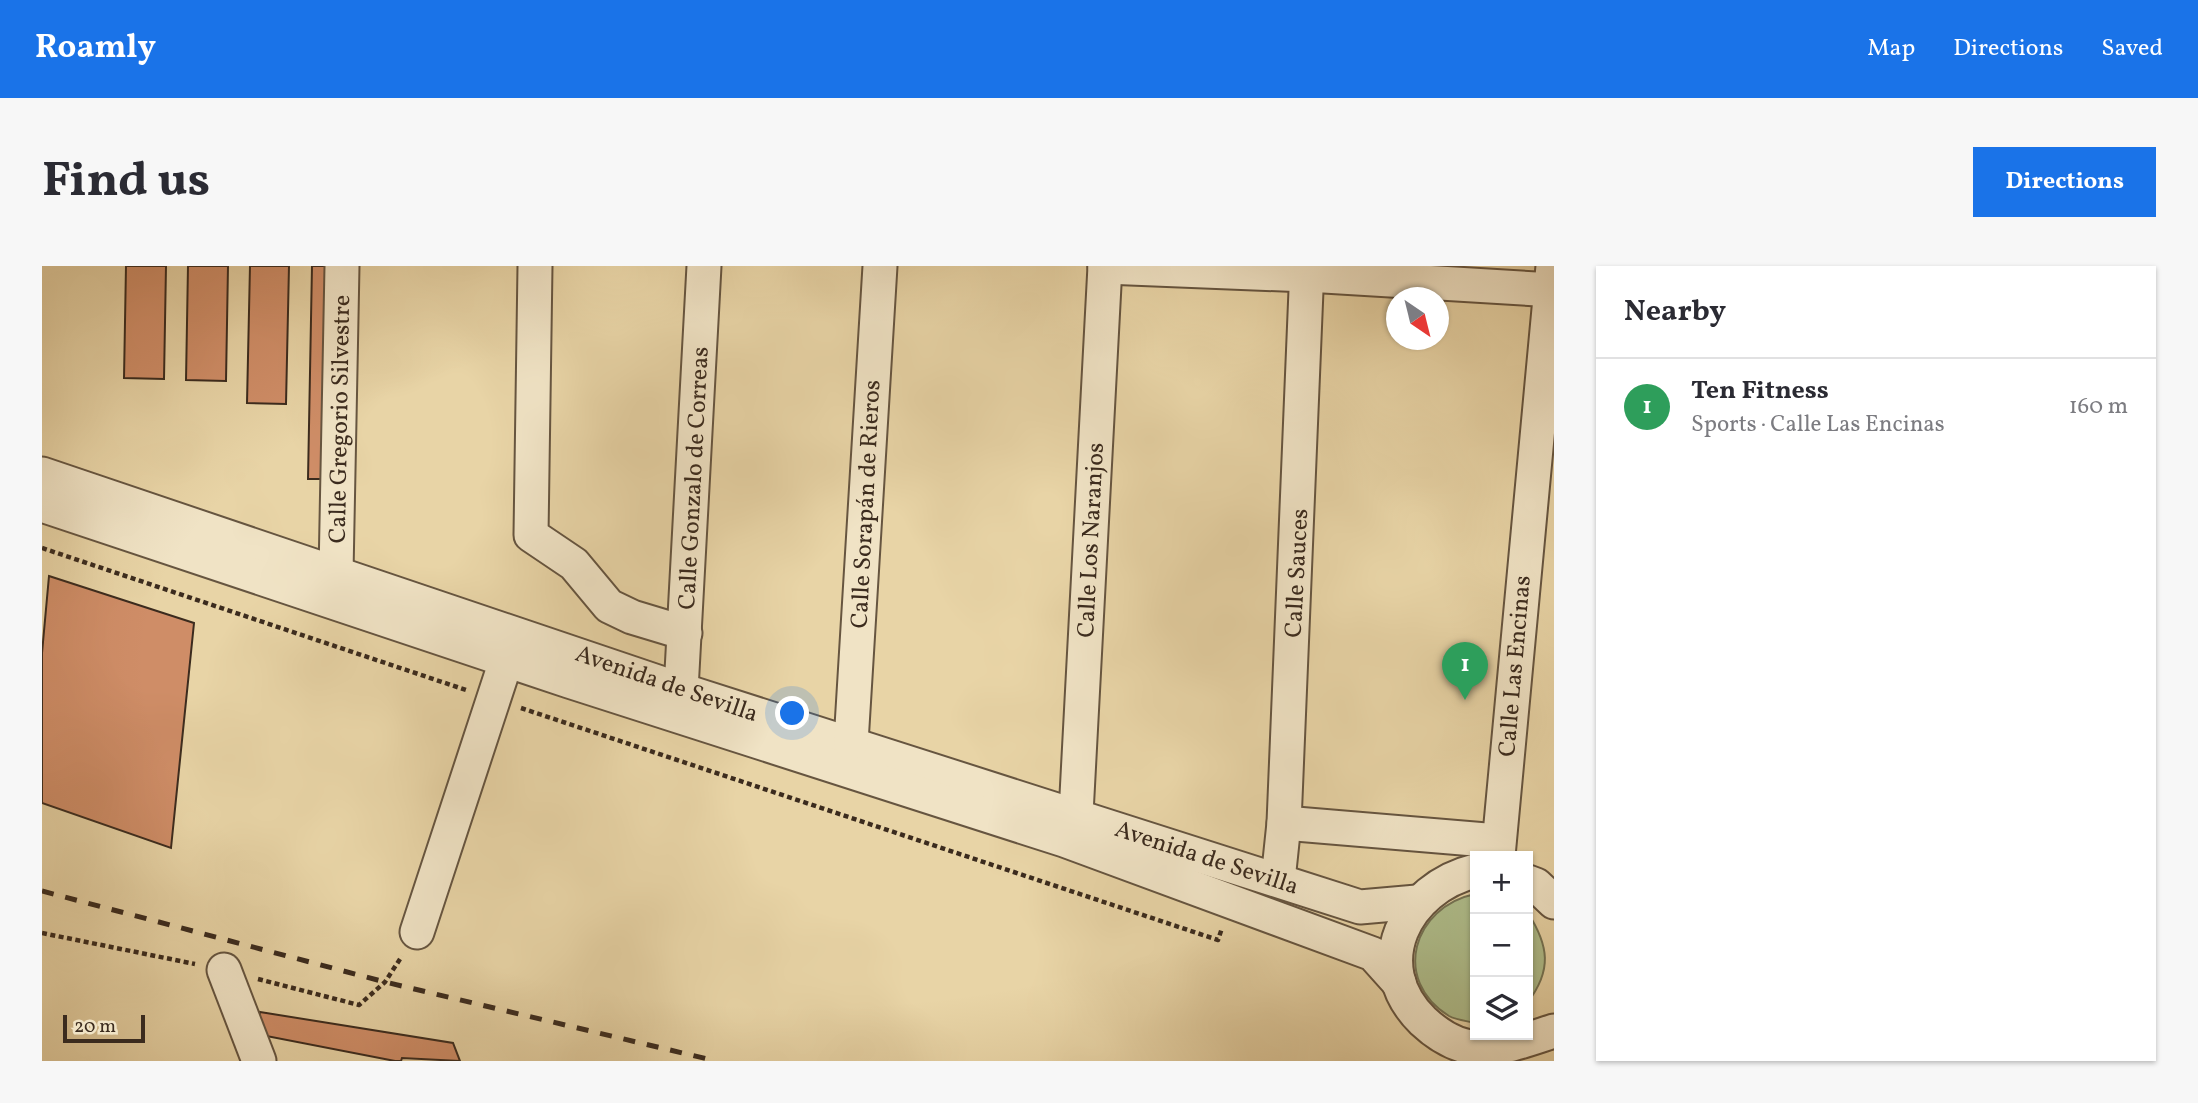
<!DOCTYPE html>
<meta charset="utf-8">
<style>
body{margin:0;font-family:Vollkorn,serif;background:#f7f7f7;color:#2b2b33}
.controls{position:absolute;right:21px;bottom:21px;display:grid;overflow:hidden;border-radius:0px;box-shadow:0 2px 5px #0004}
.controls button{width:63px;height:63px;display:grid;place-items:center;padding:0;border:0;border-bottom:2px solid #e1e1e2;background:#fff;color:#2b2b33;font:35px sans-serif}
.compass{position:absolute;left:1344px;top:21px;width:63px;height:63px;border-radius:50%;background:#fff;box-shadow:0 2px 5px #0004;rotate:145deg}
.scale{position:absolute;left:21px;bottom:18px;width:82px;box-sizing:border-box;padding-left:7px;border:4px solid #3b2b1e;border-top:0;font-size:19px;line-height:24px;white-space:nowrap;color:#3b2b1e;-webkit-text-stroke:5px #f0e3c5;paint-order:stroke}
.you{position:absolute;left:751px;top:448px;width:24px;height:24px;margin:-18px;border:5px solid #fff;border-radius:50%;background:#1a73e8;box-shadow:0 0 0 10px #1a73e833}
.badge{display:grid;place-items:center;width:46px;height:46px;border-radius:50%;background:#1a73e8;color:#fff;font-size:23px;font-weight:700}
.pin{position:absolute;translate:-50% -58px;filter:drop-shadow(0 2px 4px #0008)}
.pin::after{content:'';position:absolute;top:37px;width:24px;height:21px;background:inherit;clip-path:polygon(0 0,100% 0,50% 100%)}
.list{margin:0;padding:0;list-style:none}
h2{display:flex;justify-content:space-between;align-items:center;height:91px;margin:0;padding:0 28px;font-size:30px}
h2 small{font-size:23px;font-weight:400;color:#7c7c81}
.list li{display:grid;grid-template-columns:46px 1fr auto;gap:21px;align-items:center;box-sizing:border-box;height:98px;padding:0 28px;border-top:2px solid #e1e1e2}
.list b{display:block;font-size:26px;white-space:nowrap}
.list p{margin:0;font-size:23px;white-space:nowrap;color:#7c7c81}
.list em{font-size:23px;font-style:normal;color:#7c7c81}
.icon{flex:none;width:38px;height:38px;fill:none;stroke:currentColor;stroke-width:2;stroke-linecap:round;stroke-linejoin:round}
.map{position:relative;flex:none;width:1512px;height:795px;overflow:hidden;border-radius:0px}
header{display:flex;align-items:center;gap:42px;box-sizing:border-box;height:98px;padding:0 35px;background:#1a73e8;color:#fff}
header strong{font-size:33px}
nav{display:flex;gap:38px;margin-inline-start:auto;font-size:24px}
.intro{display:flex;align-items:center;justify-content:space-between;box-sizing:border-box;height:168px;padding:0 42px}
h1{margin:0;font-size:49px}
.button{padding:18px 32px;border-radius:0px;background:#1a73e8;color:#fff;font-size:24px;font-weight:700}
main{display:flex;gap:42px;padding:0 42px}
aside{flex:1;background:#fff;border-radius:0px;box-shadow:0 2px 5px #0004}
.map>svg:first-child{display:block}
.green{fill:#afbe8c;stroke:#757455;stroke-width:2}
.building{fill:#cf8d67;stroke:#3b2b1e;stroke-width:2}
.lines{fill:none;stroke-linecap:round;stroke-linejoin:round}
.minor-casing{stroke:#665540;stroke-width:37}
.path{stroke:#3b2b1e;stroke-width:4.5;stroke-dasharray:5 3.5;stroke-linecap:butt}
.minor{stroke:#f0e3c5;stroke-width:33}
.rail{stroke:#3b2b1e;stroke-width:5;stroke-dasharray:12 12;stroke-linecap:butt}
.labels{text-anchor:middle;stroke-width:5;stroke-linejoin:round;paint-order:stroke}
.street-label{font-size:24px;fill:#3b2b1e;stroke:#f0e3c5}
</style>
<header>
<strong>Roamly</strong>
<nav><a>Map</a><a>Directions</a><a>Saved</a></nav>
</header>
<div class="intro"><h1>Find us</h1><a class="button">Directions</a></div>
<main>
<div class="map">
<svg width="1512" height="795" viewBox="0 0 1512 795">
<rect width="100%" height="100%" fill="#e8d4a6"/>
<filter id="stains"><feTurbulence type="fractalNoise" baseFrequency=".00286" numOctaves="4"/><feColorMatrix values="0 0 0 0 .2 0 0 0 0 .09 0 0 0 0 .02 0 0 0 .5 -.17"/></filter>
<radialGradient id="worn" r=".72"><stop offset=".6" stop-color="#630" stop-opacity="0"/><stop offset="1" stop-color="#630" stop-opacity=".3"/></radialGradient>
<g class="green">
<path d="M1433 628V757C1425 755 1414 754 1407 750 1349 714 1371 641 1433 628Z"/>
<path d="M1486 647C1507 680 1510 704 1486 736Z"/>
</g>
<g class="building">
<polygon points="84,0 124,0 122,113 82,112"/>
<polygon points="146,0 186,0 184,115 144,114"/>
<polygon points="208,0 247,0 244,138 205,137"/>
<polygon points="270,0 290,0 286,213 266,213"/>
<polygon points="7,310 152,357 129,582 0,537 0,387"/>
<polygon points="218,746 411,777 418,795 360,792 359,795 353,795 214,768"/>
</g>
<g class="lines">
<g class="minor-casing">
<g id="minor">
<polyline points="493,0 489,269 532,298 567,340 590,351 643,367"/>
<polyline points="1063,1 1265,9 1512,24"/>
<polyline points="0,208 639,424 1318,641 1375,636"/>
<polyline points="0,239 527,415 1022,574 1331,688 1357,717"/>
<polyline points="294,307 300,0"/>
<polyline points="639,424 662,0"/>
<polyline points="809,477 838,0"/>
<polyline points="1034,548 1063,0"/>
<polyline points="1242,557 1456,575"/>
<polyline points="1456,590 1511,0"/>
<path d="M1433 605C1363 622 1324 699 1381 755 1397 770 1417 782 1439 782 1462 783 1490 772 1512 765"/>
<polyline points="1236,614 1242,557 1265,0"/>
<polyline points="1486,616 1494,619 1512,636"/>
<polyline points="375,666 464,395"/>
<polyline points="182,704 217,795"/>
</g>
</g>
<g class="path">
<polyline points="0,282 424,424"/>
<polyline points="479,442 1176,674 1180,662"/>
<polyline points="0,667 153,698"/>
<polyline points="216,713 317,739 343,716 360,690"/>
</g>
<use href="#minor" class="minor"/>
<polyline class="rail" points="0,625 343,716 674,795"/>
</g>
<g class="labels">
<g class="street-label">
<text transform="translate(297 153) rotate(-89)" y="8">Calle Gregorio Silvestre</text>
<text transform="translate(651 212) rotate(-87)" y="8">Calle Gonzalo de Correas</text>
<text transform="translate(823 238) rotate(-87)" y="8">Calle Sorapán de Rieros</text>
<text transform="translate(1048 274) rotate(-87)" y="8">Calle Los Naranjos</text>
<text transform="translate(1254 307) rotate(-87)" y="8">Calle Sauces</text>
<text transform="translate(1472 400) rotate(-85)" y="8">Calle Las Encinas</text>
<text transform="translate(625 417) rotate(19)" y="8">Avenida de Sevilla</text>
<text transform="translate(1165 591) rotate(18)" y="8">Avenida de Sevilla</text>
</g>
</g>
<rect width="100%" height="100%" filter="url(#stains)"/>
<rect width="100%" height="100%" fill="url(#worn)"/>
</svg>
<div class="controls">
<button>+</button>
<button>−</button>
<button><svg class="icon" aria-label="layers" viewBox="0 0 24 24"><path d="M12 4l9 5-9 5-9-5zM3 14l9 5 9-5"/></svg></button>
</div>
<svg class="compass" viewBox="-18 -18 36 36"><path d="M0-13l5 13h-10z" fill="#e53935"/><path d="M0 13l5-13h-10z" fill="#7c7c81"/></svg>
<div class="scale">20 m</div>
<div class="you"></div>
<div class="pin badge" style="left:1423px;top:434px;background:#2e9e5b">1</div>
</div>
<aside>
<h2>Nearby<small></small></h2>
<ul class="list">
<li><span class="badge" style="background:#2e9e5b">1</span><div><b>Ten Fitness</b><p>Sports · Calle Las Encinas</p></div><em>160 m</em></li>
</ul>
</aside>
</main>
